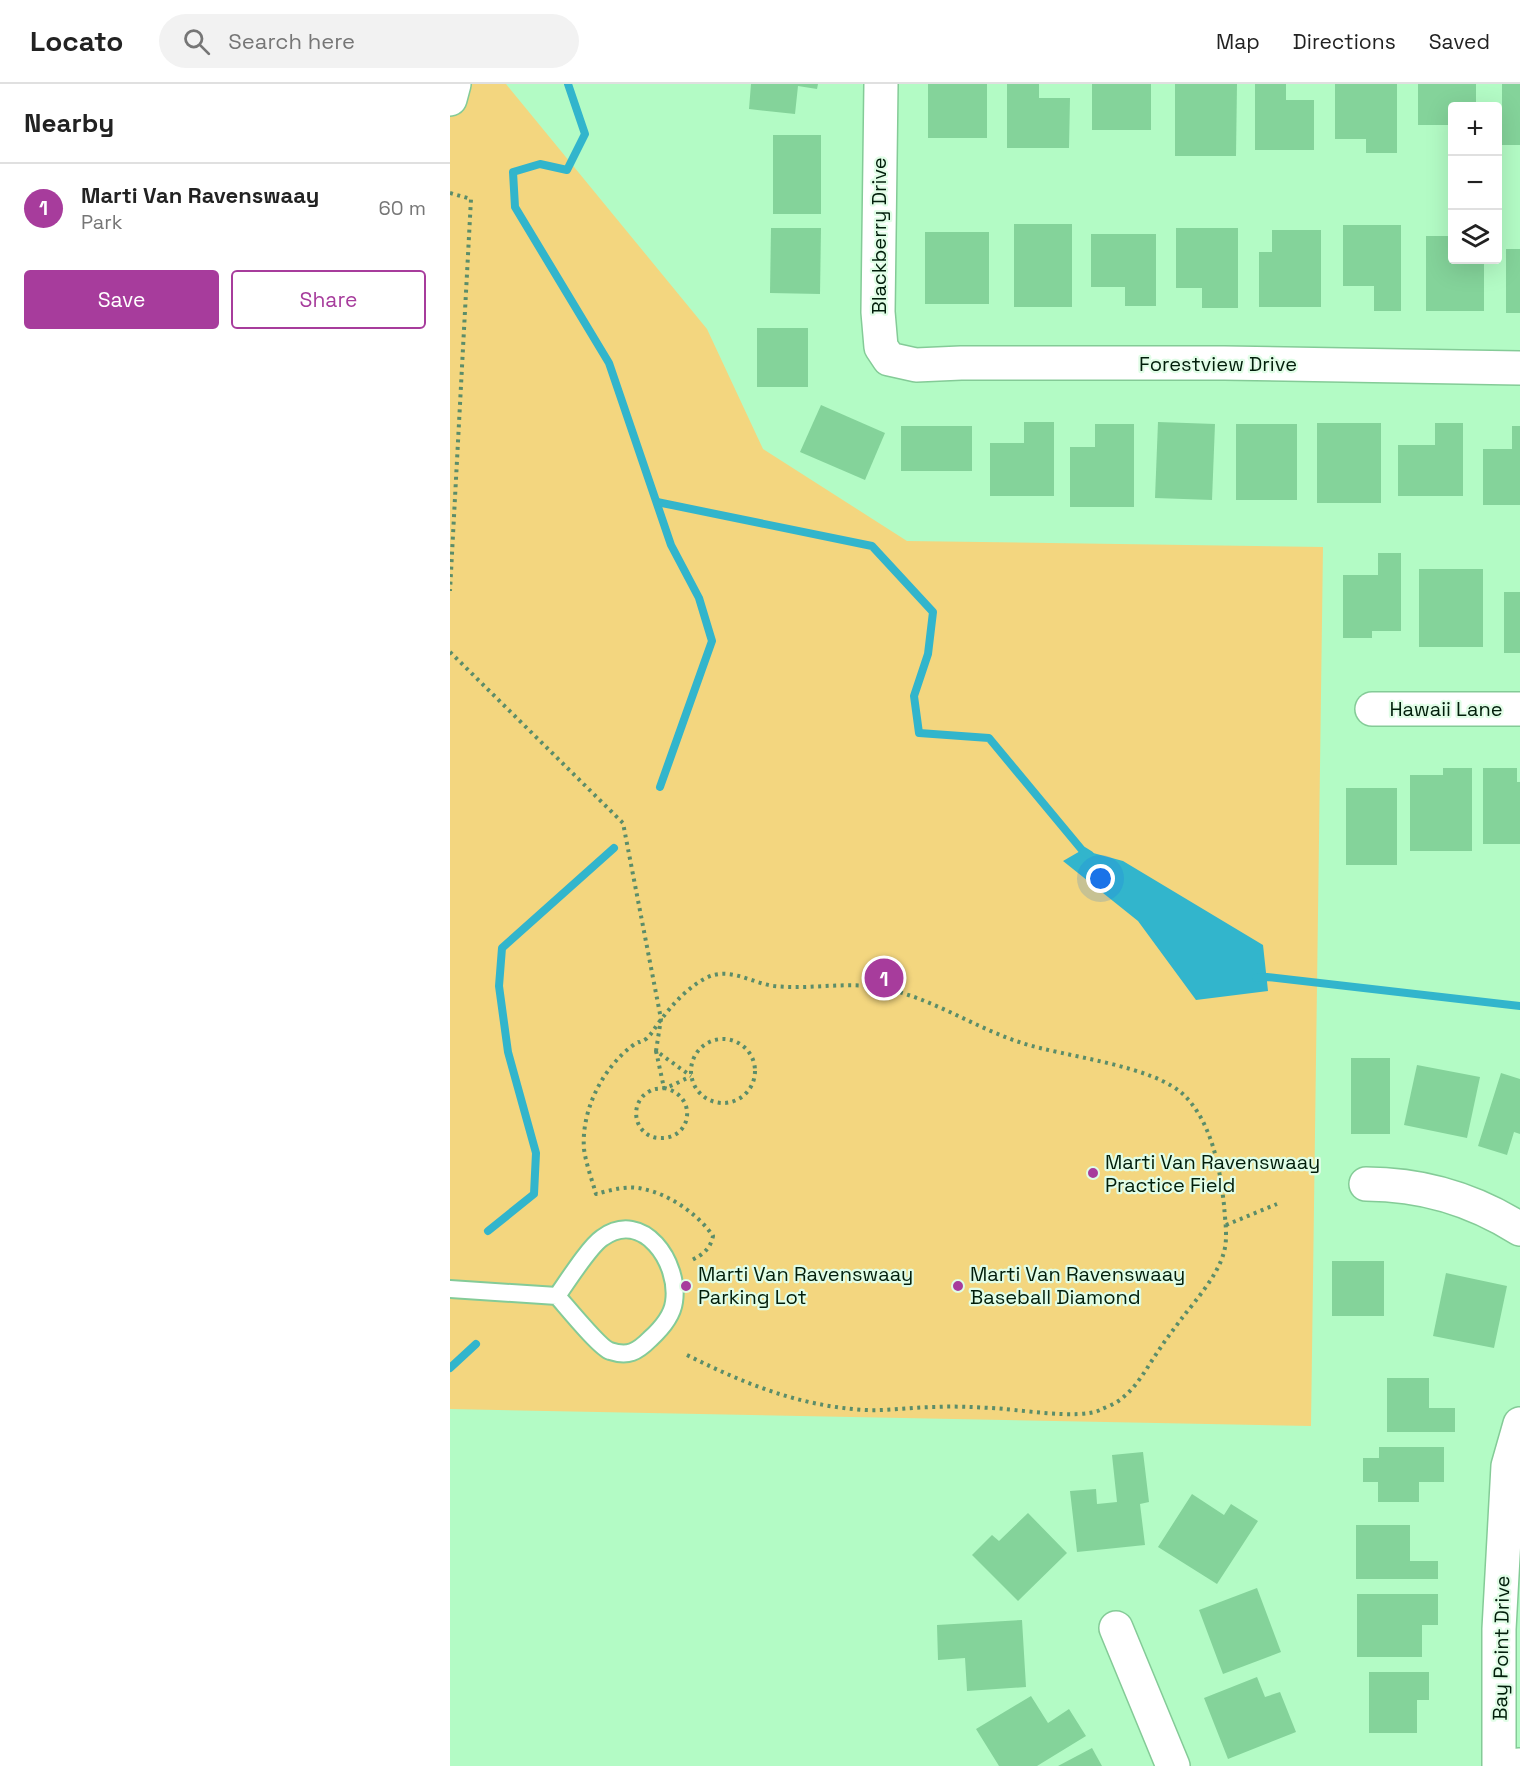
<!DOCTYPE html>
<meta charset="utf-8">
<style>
body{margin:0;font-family:"Space Grotesk",sans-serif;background:#f2f2f2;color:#222}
.controls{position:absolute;right:18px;top:18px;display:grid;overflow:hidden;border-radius:6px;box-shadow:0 6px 24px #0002}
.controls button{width:54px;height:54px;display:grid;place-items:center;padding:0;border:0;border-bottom:2px solid #e0e0e0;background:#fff;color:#222;font:30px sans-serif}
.you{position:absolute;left:651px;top:795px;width:21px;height:21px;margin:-15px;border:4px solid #fff;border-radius:50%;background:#1a73e8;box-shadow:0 0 0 9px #1a73e833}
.badge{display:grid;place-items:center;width:39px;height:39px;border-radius:50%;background:#a73c9c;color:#fff;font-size:20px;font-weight:700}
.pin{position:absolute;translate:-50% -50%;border:3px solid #fff;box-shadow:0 2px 6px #0006}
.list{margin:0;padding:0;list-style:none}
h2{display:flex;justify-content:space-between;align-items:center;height:78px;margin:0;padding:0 24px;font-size:26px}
h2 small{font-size:20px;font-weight:400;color:#767676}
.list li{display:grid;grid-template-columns:39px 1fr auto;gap:18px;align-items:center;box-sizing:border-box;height:90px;padding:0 24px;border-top:2px solid #e0e0e0}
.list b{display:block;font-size:22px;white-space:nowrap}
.list p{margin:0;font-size:20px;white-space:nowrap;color:#767676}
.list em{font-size:20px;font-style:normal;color:#767676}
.actions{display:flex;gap:12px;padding:18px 24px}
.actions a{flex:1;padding:14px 0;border:2px solid #a73c9c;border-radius:6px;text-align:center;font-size:21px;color:#a73c9c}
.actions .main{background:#a73c9c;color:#fff}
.icon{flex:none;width:33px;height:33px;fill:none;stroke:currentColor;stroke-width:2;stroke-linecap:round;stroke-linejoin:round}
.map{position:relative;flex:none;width:1070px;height:1682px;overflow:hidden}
header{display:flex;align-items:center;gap:36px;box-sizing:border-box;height:84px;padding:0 30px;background:#fff;border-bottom:2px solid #e0e0e0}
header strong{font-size:28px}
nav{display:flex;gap:33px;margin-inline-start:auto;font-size:21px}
.search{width:420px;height:54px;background:#f2f2f2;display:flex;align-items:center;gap:15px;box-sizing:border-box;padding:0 21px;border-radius:33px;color:#767676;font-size:22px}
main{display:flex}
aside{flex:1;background:#fff}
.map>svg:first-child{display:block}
.green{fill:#f3d67f}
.water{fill:#32b5cc}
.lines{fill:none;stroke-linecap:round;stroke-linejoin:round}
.stream{stroke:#32b5cc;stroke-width:8}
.building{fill:#84d39a}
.lane-casing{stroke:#84cb97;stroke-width:20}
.street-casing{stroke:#84cb97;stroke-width:36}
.secondary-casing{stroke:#84cb97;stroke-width:36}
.path{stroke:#5b8d69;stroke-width:4;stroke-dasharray:3 4.5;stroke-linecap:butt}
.lane{stroke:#fff;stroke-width:16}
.street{stroke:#fff;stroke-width:33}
.secondary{stroke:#fff;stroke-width:33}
.poi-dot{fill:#a73c9c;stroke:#e1fde7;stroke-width:2}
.labels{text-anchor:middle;stroke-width:4.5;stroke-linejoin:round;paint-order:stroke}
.street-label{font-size:20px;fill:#021e0b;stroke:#e1fde7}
.poi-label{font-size:20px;fill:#021e0b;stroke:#e1fde7;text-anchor:start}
</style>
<header>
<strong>Locato</strong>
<div class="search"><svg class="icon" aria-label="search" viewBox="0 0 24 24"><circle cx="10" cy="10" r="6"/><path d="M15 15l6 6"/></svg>Search here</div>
<nav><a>Map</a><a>Directions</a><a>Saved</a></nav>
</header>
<main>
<aside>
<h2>Nearby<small></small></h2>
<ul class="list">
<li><span class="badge">1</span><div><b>Marti Van Ravenswaay</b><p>Park</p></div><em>60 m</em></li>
</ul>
<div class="actions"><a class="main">Save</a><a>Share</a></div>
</aside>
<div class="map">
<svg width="1070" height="1682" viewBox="0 0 1070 1682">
<rect width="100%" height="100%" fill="#b3fbc5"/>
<polygon class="green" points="0,0 56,0 257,245 313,365 457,457 873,463 861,1342 0,1325"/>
<polygon class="water" points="632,766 673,777 813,861 818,907 746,916 688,837 613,777"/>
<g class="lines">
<g class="stream">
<polyline points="118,0 135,50 117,86 90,80 63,88 65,123 159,279 221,461 249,514 262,557 210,703"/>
<polyline points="207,418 422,462 483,528 478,570 464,612 469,649 539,654 632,766 640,771"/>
<polyline points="806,894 817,893 1070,922"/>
<polyline points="38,1147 84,1110 86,1069 58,968 49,902 52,864 164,764"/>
<polyline points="0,1284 26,1260"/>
</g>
</g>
<g class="building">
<polygon points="301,0 368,0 367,5 348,2 345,30 299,25"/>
<rect x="478" y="0" width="59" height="54"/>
<polygon points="557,0 589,0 589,14 620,14 619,64 557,64"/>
<rect x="642" y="0" width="59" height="46"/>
<polygon points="725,0 787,0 786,72 725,72"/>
<polygon points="805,0 836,0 836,16 864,16 864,66 805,66"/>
<polygon points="885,0 947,0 947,69 916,69 916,55 885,55"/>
<polygon points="968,0 1026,0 1026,22 1002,22 1002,41 968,41"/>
<rect x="1052" y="0" width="18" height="61"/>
<rect x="323" y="51" width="48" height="79"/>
<rect x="564" y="140" width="58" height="83"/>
<polygon points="893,141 951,141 951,227 924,227 924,202 893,202"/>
<polygon points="321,144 371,144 370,210 320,209"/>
<polygon points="726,144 788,144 788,224 752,224 752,204 726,204"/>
<polygon points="822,146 871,146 871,223 809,223 809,168 822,168"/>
<rect x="475" y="148" width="64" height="72"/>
<polygon points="641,150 706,150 706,222 675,222 675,203 641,203"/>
<polygon points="976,152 1002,152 1002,176 1034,176 1034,227 976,227"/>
<rect x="1056" y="165" width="14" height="64"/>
<rect x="307" y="244" width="51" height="59"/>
<polygon points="371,321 435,349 415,396 350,368"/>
<polygon points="574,338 604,338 604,412 540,412 540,359 574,359"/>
<polygon points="708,338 765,340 762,416 705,414"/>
<rect x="867" y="339" width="64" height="80"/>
<polygon points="985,339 1013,339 1013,412 948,412 948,361 985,361"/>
<polygon points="645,340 684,340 684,423 620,423 620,363 645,363"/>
<rect x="786" y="340" width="61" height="76"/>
<rect x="451" y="342" width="71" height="45"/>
<polygon points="1062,342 1070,342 1070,421 1033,421 1033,365 1062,365"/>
<polygon points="928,469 951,469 951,547 922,547 922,554 893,554 893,491 928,491"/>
<rect x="969" y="485" width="64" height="78"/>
<rect x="1054" y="508" width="16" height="61"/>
<polygon points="993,684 1022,684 1022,767 960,767 960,691 993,691"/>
<polygon points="1033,684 1067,684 1067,698 1070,698 1070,760 1033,760"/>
<rect x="896" y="704" width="51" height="77"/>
<rect x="901" y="974" width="39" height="76"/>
<polygon points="967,981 1030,993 1017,1054 954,1041"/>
<polygon points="1051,989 1070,995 1070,1050 1064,1048 1057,1071 1028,1062"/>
<rect x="882" y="1177" width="52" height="55"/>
<polygon points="996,1189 1057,1202 1044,1264 983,1252"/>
<polygon points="937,1294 979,1294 979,1324 1005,1324 1005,1348 937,1348"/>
<polygon points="929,1363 994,1363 994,1398 969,1398 969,1418 928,1418 928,1398 913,1398 913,1374 929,1374"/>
<polygon points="693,1368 699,1418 690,1420 695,1461 627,1468 620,1407 646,1405 647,1420 667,1418 662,1371"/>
<polygon points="742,1410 774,1431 781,1420 808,1437 767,1500 708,1463"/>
<polygon points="578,1429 617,1469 568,1517 522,1471 542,1451 549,1457"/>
<polygon points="906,1441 960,1441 960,1477 988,1477 988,1495 906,1495"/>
<polygon points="807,1504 831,1568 773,1590 749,1526"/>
<polygon points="907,1510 988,1510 988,1541 972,1541 972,1573 907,1573"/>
<polygon points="572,1536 576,1603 517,1607 515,1574 488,1576 487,1541"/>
<polygon points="919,1588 979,1588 979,1616 967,1616 967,1649 919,1649"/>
<polygon points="807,1593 815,1613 830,1608 846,1648 778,1675 754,1614"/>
<polygon points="581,1612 598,1639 619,1625 636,1652 587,1682 549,1682 526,1645"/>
<polygon points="642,1664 652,1682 608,1682"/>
</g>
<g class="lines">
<g class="lane-casing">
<path id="lane" d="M0 1205 107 1212C116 1222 150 1264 160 1267 178 1273 187 1268 200 1255 211 1245 222 1233 224 1218 230 1179 193 1124 152 1154 139 1163 117 1198 107 1212"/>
</g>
<g class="street-casing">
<g id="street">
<polyline points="431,0 428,228 431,263 439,275 466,281 511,279 774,279 1070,284"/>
<polyline points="922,625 1070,625"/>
<path d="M916 1100C971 1100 1024 1116 1070 1145"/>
<polyline points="666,1544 723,1682"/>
<polyline points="1049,1682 1049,1545 1058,1382 1070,1340"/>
</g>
</g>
<g class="secondary-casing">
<g id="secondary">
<polyline points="0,15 4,0"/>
<polyline points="1058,1682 1070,1681"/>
</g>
</g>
<g class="path">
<polyline points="0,109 21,115 0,507"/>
<polyline points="0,568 173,739 211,935 206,967 241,992"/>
<circle cx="273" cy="987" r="32"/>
<path d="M206 967 214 1004C248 1011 243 1056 209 1054 201 1054 194 1049 190 1043 182 1030 187 1013 200 1007 205 1004 209 1005 214 1004 223 1002 232 996 240 993"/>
<polyline points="776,1141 827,1120"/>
<path d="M237 1271C295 1300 349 1322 415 1326 439 1327 462 1323 486 1323 504 1322 522 1323 541 1324 565 1325 630 1336 650 1326 656 1323 665 1320 671 1315 688 1302 697 1283 709 1266 716 1255 724 1245 732 1234 746 1216 768 1191 774 1168 778 1154 775 1136 774 1121 770 1084 762 1040 735 1012 704 981 615 973 572 959 525 944 482 914 433 904 397 897 360 906 324 902 301 899 279 882 256 894 238 903 222 921 210 937 205 943 202 950 196 955 184 962 193 954 182 962 152 985 131 1027 134 1065 136 1080 142 1096 146 1110 161 1106 178 1101 193 1105 219 1110 248 1130 263 1152 260 1166 252 1171 240 1177"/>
</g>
<use href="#lane" class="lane"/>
<use href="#street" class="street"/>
<use href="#secondary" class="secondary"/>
</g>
<g class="poi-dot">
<circle cx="643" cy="1089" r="6"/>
<circle cx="236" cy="1202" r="6"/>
<circle cx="508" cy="1202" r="6"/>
</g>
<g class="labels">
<g class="street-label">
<text transform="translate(429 152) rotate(-90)" y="7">Blackberry Drive</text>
<text x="768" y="287">Forestview Drive</text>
<text x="996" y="632">Hawaii Lane</text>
<text transform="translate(1051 1564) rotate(-89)" y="7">Bay Point Drive</text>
</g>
<g class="poi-label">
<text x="655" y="1085">Marti Van Ravenswaay<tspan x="655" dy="23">Practice Field</tspan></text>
<text x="248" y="1197">Marti Van Ravenswaay<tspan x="248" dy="23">Parking Lot</tspan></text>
<text x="520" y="1197">Marti Van Ravenswaay<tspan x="520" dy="23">Baseball Diamond</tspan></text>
</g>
</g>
</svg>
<div class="controls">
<button>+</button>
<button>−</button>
<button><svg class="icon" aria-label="layers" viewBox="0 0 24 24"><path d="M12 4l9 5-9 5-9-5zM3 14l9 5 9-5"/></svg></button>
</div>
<div class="you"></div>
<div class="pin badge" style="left:434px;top:894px">1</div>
</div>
</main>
